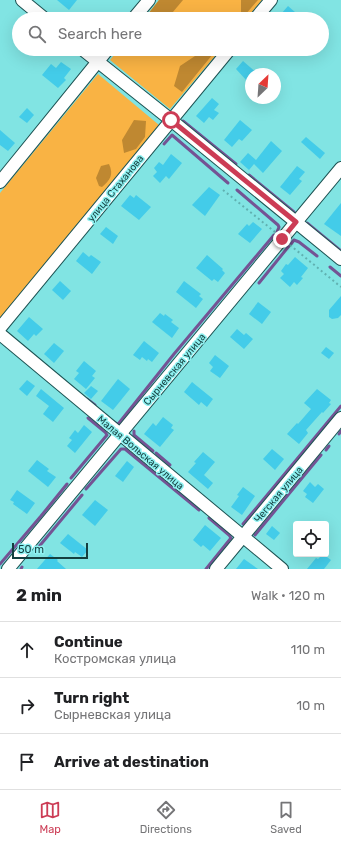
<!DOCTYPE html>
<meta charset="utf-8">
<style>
body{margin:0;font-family:Rubik,sans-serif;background:#f6f6f6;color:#202124}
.controls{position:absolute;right:12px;bottom:12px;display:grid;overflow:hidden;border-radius:4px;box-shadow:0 4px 16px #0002}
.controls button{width:36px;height:36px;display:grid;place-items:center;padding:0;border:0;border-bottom:1px solid #e0e0e0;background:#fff;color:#202124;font:20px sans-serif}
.compass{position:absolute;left:245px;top:68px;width:36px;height:36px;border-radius:50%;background:#fff;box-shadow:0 4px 16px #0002;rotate:25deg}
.scale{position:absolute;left:12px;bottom:10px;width:76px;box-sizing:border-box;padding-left:4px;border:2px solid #143f3f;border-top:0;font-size:11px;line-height:14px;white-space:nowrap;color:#143f3f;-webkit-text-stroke:3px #8ef1f1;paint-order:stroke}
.stop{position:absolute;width:12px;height:12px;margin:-9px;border:3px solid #cc3c55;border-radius:50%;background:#fff}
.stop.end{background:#cc3c55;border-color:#fff;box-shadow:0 1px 4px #0008}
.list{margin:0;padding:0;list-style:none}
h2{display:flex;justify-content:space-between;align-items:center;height:52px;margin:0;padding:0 16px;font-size:17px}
h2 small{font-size:13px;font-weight:400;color:#757577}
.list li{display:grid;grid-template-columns:26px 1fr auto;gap:12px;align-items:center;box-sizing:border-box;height:56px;padding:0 16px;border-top:1px solid #e0e0e0}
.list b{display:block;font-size:15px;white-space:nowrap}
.list p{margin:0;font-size:13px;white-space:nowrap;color:#757577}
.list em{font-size:13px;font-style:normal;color:#757577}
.icon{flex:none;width:22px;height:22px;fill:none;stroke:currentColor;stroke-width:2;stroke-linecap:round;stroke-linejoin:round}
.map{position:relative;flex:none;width:341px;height:569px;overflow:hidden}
.search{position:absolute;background:#fff;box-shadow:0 4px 16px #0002;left:12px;right:12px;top:12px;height:44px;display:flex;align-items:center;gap:10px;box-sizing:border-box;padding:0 14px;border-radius:22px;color:#757577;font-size:15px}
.sheet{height:220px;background:#fff}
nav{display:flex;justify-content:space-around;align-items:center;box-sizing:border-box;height:56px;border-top:1px solid #e0e0e0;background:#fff;font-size:11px;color:#757577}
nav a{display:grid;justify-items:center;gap:2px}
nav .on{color:#cc3c55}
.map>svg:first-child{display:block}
.green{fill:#f9b344}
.forest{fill:#bf8831}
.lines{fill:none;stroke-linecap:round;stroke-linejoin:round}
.stream{stroke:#745394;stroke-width:3}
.building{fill:#43cce9}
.minor-casing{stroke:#1d5353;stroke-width:14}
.path{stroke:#60b1b1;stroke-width:2;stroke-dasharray:2 3;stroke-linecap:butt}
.minor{stroke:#fff;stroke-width:12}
.route{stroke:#cc3c55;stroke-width:5}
.labels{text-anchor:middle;stroke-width:3;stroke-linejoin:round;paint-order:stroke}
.street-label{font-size:10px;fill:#143f3f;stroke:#8ef1f1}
</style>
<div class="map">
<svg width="341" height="569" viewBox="0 0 341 569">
<rect width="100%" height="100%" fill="#81e4e3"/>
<g class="green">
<polygon points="159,0 262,0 246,19 144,19"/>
<polygon points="119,49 221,49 170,109 110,60"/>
<polygon points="98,74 159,125 0,318 0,193"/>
</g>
<g class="forest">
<polygon points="159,0 183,0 167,19 144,19"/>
<polygon points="241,0 258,0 245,15 241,12"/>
<polygon points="203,49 217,49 182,92 174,86 180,66 201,52"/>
<polygon points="134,120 146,121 145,137 136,149 124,153 122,140"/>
<path d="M109 164C114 175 110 180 102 187L99 186 96 178 101 166Z"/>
</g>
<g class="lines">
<g class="stream">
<polyline points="183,121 236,164"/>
<polyline points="164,144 172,135 228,183"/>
<polyline points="249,175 294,212"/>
<polyline points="237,190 278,225 279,227 277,232"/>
<polyline points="307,223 341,251"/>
<polyline points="291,244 294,240 299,242 317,256"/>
<polyline points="330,267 341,276"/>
<polyline points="259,283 289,246"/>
<polyline points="87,399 95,405"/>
<polyline points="114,422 117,424 119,423 174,354 274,235"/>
<polyline points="134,431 134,435 153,451"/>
<polyline points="339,434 341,431"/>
<polyline points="326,450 329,446"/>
<polyline points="156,453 170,465"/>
<polyline points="71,478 107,435 105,432 88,418"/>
<polyline points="86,489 121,449 125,449 199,510"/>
<polyline points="243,524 341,406"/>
<polyline points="255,535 321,455"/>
<polyline points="37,549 82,495"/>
<polyline points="0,564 41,516 67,484"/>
<polyline points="21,569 22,567"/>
<polyline points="206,569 231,538 229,535 209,518"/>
</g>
</g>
<g class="building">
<polygon points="57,0 77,0 69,10"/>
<polygon points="288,6 303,19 286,19 281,14"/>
<polygon points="243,61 258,74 251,74 251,76 247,81 236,69"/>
<polygon points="61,62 71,69 64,78 66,80 58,88 42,75 51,64 56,68"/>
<polygon points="212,98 219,104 214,110 219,113 213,120 209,117 204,123 196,116"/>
<polygon points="27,108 34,115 27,123 19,117"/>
<polygon points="240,120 252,130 242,141 239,139 232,147 224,140"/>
<polygon points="0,130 15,143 8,151 0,145"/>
<polygon points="306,137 325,153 320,159 301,142"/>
<polygon points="271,141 282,151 263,173 254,164 249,170 240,162 248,153 256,160"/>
<polygon points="171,154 182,163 169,179 166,176 160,183 153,176 157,172 154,168 159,162 163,165"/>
<polygon points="297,166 305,172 299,179 302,181 290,195 280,187"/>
<polygon points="209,187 220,195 205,216 192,205"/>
<polygon points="130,195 134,198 136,195 151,207 139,220 121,206"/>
<polygon points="341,203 341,236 324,224"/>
<polygon points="253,222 262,229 250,243 238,234 247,224 249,226"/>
<polygon points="106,227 118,236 113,244 100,234"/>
<polygon points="83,252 89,257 91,255 101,262 92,274 76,261"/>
<polygon points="207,255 223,269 222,270 225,273 218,282 214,279 212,281 196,268"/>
<polygon points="295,257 308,268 301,277 303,278 297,285 294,282 290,287 280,278 284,274 281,271 286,264 288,265"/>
<polygon points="60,281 71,291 63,300 52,290"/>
<polygon points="184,281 201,294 199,296 203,299 196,308 176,292"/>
<polygon points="341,296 341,315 338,318 332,319 329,317 329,310"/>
<polygon points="258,302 271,312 262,324 249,314"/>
<polygon points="160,313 164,316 165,314 173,320 171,322 179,328 172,338 152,322"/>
<polygon points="29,317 43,329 36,336 34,334 28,341 17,331"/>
<polygon points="237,329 244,335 246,333 253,339 244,349 230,337"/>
<polygon points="144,341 159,353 152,362 148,359 147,361 142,357 140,360 133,355"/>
<polygon points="54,343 64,351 54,363 44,354"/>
<polygon points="326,347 334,353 329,359 321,353"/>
<polygon points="215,355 229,366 220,378 210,371 213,367 209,363"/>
<polygon points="84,361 96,371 92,376 95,378 86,389 74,379 79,373 76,371"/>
<polygon points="118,379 130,389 113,410 101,401"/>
<polygon points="27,380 35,386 27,396 19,389"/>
<polygon points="192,382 213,399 207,407 201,402 199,405 184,392"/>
<polygon points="91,386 98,391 91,399 84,393"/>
<polygon points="41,389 64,408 53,422 43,414 49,406 36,396"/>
<polygon points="317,389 331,400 329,403 331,404 323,413 322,412 306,430 308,433 299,444 287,434 297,423 298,424 311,409 304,403"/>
<polygon points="163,417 173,425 171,428 174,430 160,447 144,434 153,423 156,426"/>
<polygon points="84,425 92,432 75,453 67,446 72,440 69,438 75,430 78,433"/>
<polygon points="272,449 284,459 275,470 263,459"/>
<polygon points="203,452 215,462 204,475 213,483 208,489 188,472 196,463 194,462"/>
<polygon points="37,460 49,469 47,471 56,477 48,487 28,471"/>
<polygon points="127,461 134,467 123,482 115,476"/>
<polygon points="310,482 315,487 318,484 324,489 313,503 305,497 307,494 303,491"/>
<polygon points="243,487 255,496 242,515 231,507 239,496 237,495"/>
<polygon points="17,490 35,503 27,514 13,504 14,502 10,500"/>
<polygon points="95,500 108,510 95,526 82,515"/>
<polygon points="205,525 221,538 210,551 203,545 201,547 193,540"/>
<polygon points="272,526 280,533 274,540 266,534"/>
<polygon points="68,534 88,550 82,557 75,552 74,554 60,543"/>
<polygon points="50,554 58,560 57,561 66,569 37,569"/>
<polygon points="323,554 331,560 324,569 307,569 316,558 318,559"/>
<polygon points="244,559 258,569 236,569"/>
</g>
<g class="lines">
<g class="minor-casing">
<g id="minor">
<polyline points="22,0 45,19"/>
<polyline points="133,19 149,0"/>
<polyline points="255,19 271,0"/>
<polyline points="82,49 171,120 341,259"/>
<polyline points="0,182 108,49"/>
<polyline points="0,328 230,49"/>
<polyline points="0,334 282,569"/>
<polyline points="8,569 341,168"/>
<polyline points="216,569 341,418"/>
</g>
</g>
<g class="path">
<polyline points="223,190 275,232"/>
<polyline points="290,245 341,287"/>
</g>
<use href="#minor" class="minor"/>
</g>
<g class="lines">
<polyline class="route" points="171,120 296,222 282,239"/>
</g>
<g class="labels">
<g class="street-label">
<text transform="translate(115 188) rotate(-51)" y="4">улица Стаханова</text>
<text transform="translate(174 369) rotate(-50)" y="4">Сырневская улица</text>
<text transform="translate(141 452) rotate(40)" y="4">Малая Вольская улица</text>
<text transform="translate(278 494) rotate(-50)" y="4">Чегская улица</text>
</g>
</g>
</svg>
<div class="controls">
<button><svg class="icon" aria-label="locate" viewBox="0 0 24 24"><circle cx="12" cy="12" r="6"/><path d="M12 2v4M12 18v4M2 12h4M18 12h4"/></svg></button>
</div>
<svg class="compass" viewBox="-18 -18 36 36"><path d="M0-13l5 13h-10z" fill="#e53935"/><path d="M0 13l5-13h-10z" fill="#757577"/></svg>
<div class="scale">50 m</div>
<div class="stop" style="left:171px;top:120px"></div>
<div class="stop end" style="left:282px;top:239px"></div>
<div class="search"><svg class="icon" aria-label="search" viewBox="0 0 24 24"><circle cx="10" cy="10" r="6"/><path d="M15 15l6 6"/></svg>Search here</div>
</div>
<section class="sheet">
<h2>2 min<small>Walk · 120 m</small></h2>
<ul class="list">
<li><svg class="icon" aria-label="ahead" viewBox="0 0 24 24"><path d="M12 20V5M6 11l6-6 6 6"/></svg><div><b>Continue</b><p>Костромская улица</p></div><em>110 m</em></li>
<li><svg class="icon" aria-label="right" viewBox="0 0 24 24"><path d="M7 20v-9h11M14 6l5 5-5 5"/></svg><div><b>Turn right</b><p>Сырневская улица</p></div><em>10 m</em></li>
<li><svg class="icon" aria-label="arrive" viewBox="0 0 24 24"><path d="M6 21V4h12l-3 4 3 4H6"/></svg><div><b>Arrive at destination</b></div></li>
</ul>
</section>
<nav>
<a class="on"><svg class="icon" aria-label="map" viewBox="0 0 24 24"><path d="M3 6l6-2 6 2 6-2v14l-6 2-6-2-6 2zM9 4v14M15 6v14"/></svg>Map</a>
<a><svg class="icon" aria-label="directions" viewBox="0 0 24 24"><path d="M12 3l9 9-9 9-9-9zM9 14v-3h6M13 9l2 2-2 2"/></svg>Directions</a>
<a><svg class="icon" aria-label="saved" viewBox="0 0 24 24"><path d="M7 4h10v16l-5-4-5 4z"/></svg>Saved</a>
</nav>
